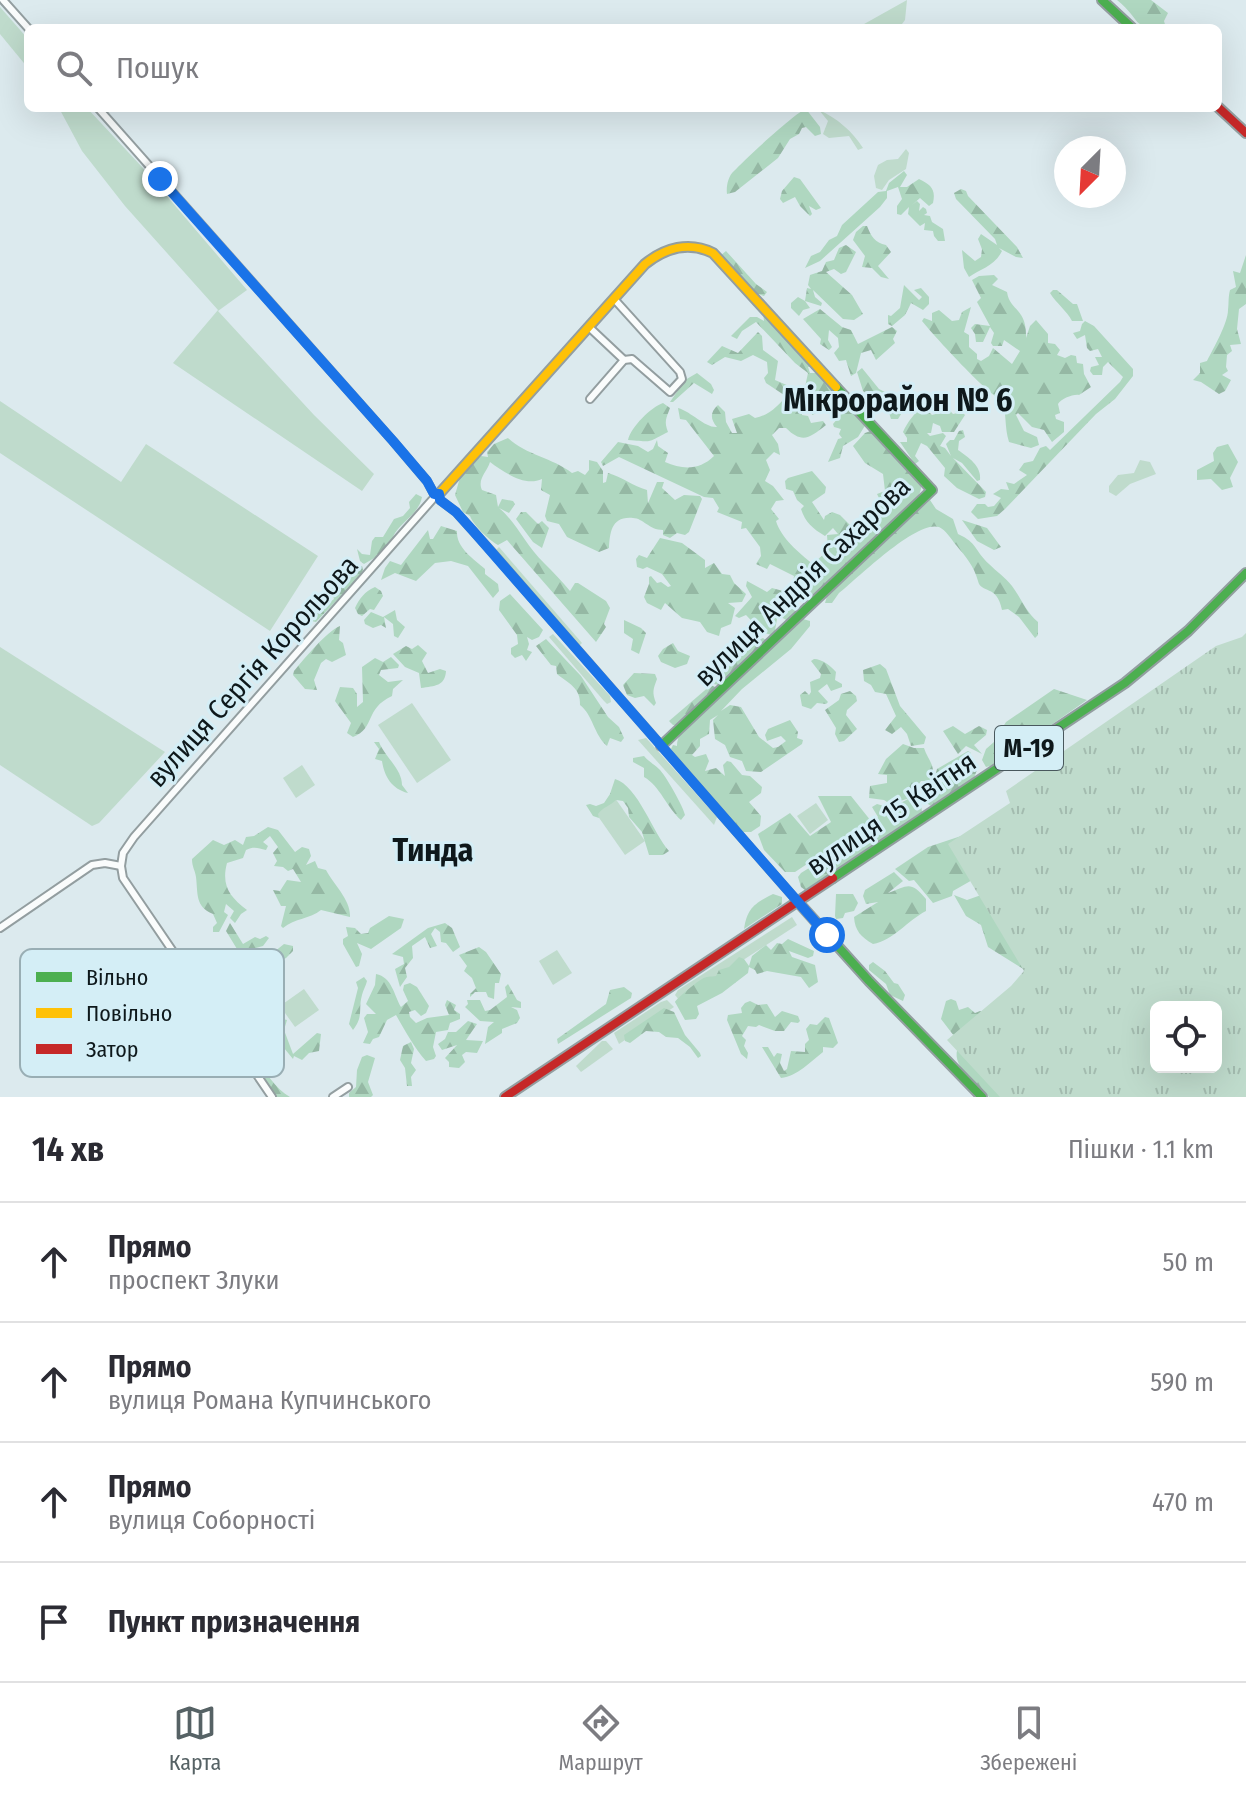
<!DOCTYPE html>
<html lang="uk">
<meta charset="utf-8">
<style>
body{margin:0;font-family:"Fira Sans Condensed",sans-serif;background:#f7f7f7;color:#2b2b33}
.controls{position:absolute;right:24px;bottom:24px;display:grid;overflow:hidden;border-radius:12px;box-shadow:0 8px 32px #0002}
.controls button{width:72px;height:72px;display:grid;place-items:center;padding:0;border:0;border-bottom:2px solid #e1e1e2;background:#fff;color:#2b2b33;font:40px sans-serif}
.compass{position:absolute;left:1054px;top:136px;width:72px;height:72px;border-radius:50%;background:#fff;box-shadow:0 8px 32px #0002;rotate:204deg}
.stop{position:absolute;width:24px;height:24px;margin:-18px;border:6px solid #1a73e8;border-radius:50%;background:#fff}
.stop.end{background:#1a73e8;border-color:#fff;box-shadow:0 2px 8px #0008}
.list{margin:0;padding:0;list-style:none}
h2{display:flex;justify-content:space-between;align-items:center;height:104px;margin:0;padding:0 32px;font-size:34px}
h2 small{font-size:26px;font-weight:400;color:#7c7c81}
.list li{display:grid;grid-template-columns:52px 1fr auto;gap:24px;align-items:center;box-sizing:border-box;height:120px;padding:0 32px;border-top:2px solid #e1e1e2}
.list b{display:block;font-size:30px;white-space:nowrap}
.list p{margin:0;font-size:26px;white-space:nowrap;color:#7c7c81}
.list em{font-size:26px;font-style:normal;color:#7c7c81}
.icon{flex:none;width:44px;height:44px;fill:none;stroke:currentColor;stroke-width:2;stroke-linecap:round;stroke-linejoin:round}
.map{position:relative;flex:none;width:1246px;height:1097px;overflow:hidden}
.search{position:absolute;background:#fff;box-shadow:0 8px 32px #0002;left:24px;right:24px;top:24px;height:88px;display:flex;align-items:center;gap:20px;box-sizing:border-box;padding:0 28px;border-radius:12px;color:#7c7c81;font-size:30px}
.sheet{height:584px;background:#fff}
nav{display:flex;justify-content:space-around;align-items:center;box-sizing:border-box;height:112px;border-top:2px solid #e1e1e2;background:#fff;font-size:22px;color:#7c7c81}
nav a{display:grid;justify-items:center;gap:4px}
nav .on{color:#566265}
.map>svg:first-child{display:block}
.green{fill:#bfdbcc}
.forest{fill:url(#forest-firs)}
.park{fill:url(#park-tufts);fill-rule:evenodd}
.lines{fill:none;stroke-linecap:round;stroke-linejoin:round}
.street-casing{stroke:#939ea0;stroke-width:10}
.fast-casing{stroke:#939ea0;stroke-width:12}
.slow-casing{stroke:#939ea0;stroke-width:12}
.jam-casing{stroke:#939ea0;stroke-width:12}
.street{stroke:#fafcfc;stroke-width:6}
.fast{stroke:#4caf50;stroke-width:8}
.slow{stroke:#ffc107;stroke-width:8}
.jam{stroke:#c62828;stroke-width:8}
.route{stroke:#1a73e8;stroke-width:10}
.labels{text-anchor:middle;stroke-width:6;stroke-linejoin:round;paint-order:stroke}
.shield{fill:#d4eef6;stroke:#49585d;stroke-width:2}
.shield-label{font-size:26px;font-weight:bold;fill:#0e181b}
.street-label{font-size:28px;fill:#0e181b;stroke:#d4eef6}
.quarter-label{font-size:32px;font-weight:bold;fill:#0e181b;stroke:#d4eef6}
.key{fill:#d4eef6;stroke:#99aeb4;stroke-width:2}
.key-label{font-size:22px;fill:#0e181b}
</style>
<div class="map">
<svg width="1246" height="1097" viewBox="0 0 1246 1097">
<defs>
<pattern id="forest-firs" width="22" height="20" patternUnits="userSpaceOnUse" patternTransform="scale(2)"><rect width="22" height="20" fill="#afd7c0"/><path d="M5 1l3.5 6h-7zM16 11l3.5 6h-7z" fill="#95b8a4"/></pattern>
<pattern id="park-tufts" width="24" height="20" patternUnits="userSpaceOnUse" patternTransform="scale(2)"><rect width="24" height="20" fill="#bfdbcc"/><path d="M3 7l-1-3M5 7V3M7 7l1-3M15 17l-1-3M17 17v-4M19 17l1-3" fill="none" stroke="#a3bbaf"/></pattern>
</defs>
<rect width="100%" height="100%" fill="#dceaee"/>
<g class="green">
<polygon points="907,0 905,20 899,28 857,28"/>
<polygon points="0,7 28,39 28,68 0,34"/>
<polygon points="59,108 87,108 142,167 247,290 218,311 314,415 374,474 362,491 173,363 218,310 125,206 82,151"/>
<path d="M819 110C837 118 852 131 863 148L858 150 849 136 829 138 823 134 828 121Z"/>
<polygon points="906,149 909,153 906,169 889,180 882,190 876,188 874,176 878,165 887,160 898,159"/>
<polygon points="0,401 121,482 146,444 318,556 270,631 0,453"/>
<polygon points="1140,460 1150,462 1156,474 1130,484 1116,496 1109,492 1109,486 1118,475 1134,473"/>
<polygon points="499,547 582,643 579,646 496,550"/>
<polygon points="553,634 610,696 611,702 607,704 604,701 549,637"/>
<polygon points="0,647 165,752 99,823 92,826 0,765"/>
<polygon points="412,703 451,760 417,783 378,725"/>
<polygon points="646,738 717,817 714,825 638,740"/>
<polygon points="302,765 315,785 296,798 283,778"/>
<polygon points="615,798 645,841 625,855 595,812"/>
<polygon points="816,803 828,820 810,834 797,816"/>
<polygon points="792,917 797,925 680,1001 675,995 678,990"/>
<polygon points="557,950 572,973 553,985 539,961"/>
<polygon points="304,989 319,1010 295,1027 280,1006"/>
<polygon points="667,1000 674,1007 619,1044 614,1033 661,1002"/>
<polygon points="602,1041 606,1041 613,1049 581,1072 576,1066"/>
</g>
<g class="forest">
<path d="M1117 0H1151L1168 13 1164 21 1166 28C1129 28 1143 21 1117 0Z"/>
<path d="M806 109 820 127 821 134 815 136 806 127 802 128 799 134 790 139 778 158 735 192 727 194C726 187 728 176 734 171 743 161 797 111 806 109Z"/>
<path d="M904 171 907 175 900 187H907L919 179C931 185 936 189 933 203L929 206 920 198 912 205 917 201 920 204 919 211 923 207 926 209 927 213 924 215 930 216 932 222 943 229 945 241H938L934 236 933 231 924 230 925 223 920 226 908 214 909 207 901 215 897 214V206L902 199 898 187 887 191V198L880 207 820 261 805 268 811 256 820 252 829 240 837 236 842 225 878 192 886 191 889 183Z"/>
<polygon points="794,177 800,179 821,208 816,210 809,206 812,214 810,216 800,206 795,197 783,203 780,199 782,191"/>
<path d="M961 189 966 191 968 196 1017 247 1023 258 1016 257 999 248 1002 251C995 266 980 269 969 277L964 268 962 250 975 261 981 257 982 249 978 239 981 234 997 245 995 239 956 199 954 193Z"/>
<path d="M863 226H867C871 236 875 243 886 245L891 252 878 266 889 279 881 277 872 268 862 267 865 256 853 240 856 232Z"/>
<polygon points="846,245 856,252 846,272 841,274 834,269 826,272 852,295 863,314 854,320 843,319 813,290 815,297 822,303 821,306 805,301 810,308 803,310 799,316 791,308 791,303 798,297 805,301 807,288 811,289 808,285 810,275 822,271 826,262 834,260 839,248"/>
<polygon points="726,251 756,284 767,292 764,296 755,293 720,256"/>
<path d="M1246 255V304L1239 309 1237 329 1241 344 1230 345 1232 351 1227 355 1226 367 1228 371 1222 375 1231 380 1225 391 1219 394 1201 382 1193 380 1200 373V363L1207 361C1213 349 1228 323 1228 310 1229 302 1228 298 1230 290L1236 287 1233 271 1240 273Z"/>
<path d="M994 275 998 279 992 285 1007 292C1010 312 1027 307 1026 338L1030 326 1036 320 1048 334V343L1055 344 1060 350 1057 355 1065 358 1071 355 1076 356 1077 363 1083 364 1084 374 1091 387 1079 395C1073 394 1061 399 1058 404L1060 413 1055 415 1056 419 1064 422V432L1052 442 1044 430 1032 427 1018 413 1016 415 1024 431 1037 437 1039 445 1031 448 1009 442C1004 426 1007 414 1002 400 989 396 934 336 922 321L924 318 932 321V313L939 310 952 321 959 320 962 312 971 307 964 332 969 335V347L977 354V359L981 361 989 356 993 348 1012 364 1020 351 1004 340 1002 346H993L991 343 994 333 990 327 983 342H976L975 334 971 328 975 324 990 326 977 302 981 298 972 280 979 276Z"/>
<polygon points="904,285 919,300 922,297 914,290 921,288 929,297 929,304 923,310 911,303 905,315 892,326 888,324 888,315 891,316 900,308"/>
<path d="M1053 290H1057L1073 304H1077L1083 321H1072C1067 311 1056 303 1050 293Z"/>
<polygon points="820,309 842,327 851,330 858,344 892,327 897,331 893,339 895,343 876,360 871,350 861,353 856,373 851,376 846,360 839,361 834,353 839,347 838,338 829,330 828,340 832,347 829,350 820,344 821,339 803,319"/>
<polygon points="763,313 813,367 808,367 810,373 820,373 866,424 858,437 843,446 840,458 828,462 838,439 842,438 839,434 841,429 834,427 833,424 838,418 837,409 832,407 812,415 814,393 805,387 808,373 795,363 756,322 742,331 737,339 731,336 750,317 757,317 764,321"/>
<polygon points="1085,321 1094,326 1133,369 1133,376 1115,399 1096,414 1005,509 997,516 978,519 971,512 977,504 985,504 988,507 994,506 1001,498 993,494 1001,489 1009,490 1006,482 1014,484 1027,475 1019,470 1024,463 1033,461 1040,448 1046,446 1050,450 1120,382 1123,377 1108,362 1103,367 1102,375 1093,375 1090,371 1091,367 1099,365 1095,357 1102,357 1098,349 1090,351 1087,348 1085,335 1077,339 1073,333 1080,331 1082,324"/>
<path d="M758 332 762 336 763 350 778 361 775 380 789 386 792 391 797 389 806 390 809 393 802 401V415L808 416 811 423 823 421 826 425C810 438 802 444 786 428H779L772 435 778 444 780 455 774 452 766 460 770 470 765 481 773 486 784 500 776 501 771 509 779 519 776 521C781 538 799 553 813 564L828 550 827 535 838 534 833 528 825 536C813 529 805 522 801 509L804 506 797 500 793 491 786 489 785 481 788 478 812 471 826 487 825 493 812 502 824 520 825 516 832 512 840 515 852 527 864 519 879 498 877 494 885 491 883 474 865 463 853 446 865 433 873 430 879 435 880 440C890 449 920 472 921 484 922 491 918 497 914 502L828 585 805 602 792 600 797 607V615L788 621 781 617 777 619 774 636 762 632 746 615 739 618 735 616 752 597 746 586 747 581 767 592 772 588 783 591 790 599 794 576 770 564 767 569 756 564 761 556 760 547 746 528 741 529 742 522 717 512 719 508 713 498 704 497 619 457 603 466 601 462 618 442 638 446 648 452 653 449 657 440 658 446 668 453 665 462C683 470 700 470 714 456L686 420 680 419 678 408C692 412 705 428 717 427 710 419 710 412 718 405L725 412 726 422 732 433H737L732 419 749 414 755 418C770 415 779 405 789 393L784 395 766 383 764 378 768 373 767 362 753 355 741 361 725 357 712 365 707 362 722 346 738 353Z"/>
<polygon points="862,368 879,389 893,396 903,411 898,419 891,419 886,403 877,403 863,391 857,372"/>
<polygon points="697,373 711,384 714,390 712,394 694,383 673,402 670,402 685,380"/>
<path d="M942 402 953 414 962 412 965 415 954 432H942L940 426 933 423 931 433H927L930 436 943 433 946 436 940 446 945 448 951 456 946 444 950 440H954L959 431 963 430 965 437 959 441 958 450C968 457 982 466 980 480L977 481 962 463 953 458 986 492 985 497 979 499 957 488 944 476 945 468 927 446 921 443 915 456 919 461 915 464 900 442H907V438L903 432C908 421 914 414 923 406L932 415 943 412 939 407Z"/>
<path d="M663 403 670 408C666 419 664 421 668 432 646 443 655 442 628 440 631 427 651 407 663 403Z"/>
<path d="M508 438C526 455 553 458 572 473L578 471 585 475 589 470V460L597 462 603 471V483L606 482 608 473C622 477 633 486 647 490L648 503 657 482H664L662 488 675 500 684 495 700 496 702 499 689 532 685 535 677 533 670 538 663 535V530C649 530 643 518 633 518 611 516 610 533 609 548L599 552 567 537 559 524 547 521 545 516 550 495 541 490 542 479C525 487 505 473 490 462 487 472 477 479 482 490L496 495 498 507 502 499 513 501 515 504 509 513 499 508C517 523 526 546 544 563 553 572 562 581 570 591L575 583H578L606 601 610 608 604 624 606 627 596 642 507 540 498 545C489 540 474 526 470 516L463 512 455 495 461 474 481 456 488 457 487 452 494 444Z"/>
<polygon points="1228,444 1238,462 1230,478 1233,487 1222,490 1211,479 1197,480 1197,470 1214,461 1213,453 1217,447"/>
<path d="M416 494 422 497C419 513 404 520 395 533 393 536 392 541 390 544 384 553 373 559 364 564L360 561 357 549 362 554 370 555 372 541 375 537H383L394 519 403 516 410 508 409 502Z"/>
<path d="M930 500 936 509 953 519 958 534C978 543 974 550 989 564 996 571 1005 577 1012 586 1021 598 1026 612 1038 622V635L1035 638 1019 617 1008 609 1002 610C997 584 981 594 978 581 974 566 966 557 956 545 951 539 946 530 939 527 916 520 857 579 839 593L832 603H825L828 593Z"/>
<polygon points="521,512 526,512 538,524 542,521 549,528 542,548 533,542 516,519"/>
<polygon points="962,520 987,528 1001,547 994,550 977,541"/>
<path d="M441 526 457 531C456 548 474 559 485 569V574L498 584 499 591 493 598 468 566 451 561 435 563 416 581 395 573 381 580 385 568 390 561 401 565 428 530 430 539H433Z"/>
<polygon points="660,538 682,543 705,560 705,568 714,563 722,574 730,575 734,583 746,594 742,602 728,603 735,608 731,624 721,628 719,636 707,632 700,622 682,618 665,603 661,610 647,603 644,597 649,584 649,577 651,576 657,583 661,582 668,587 671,586 662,574 647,567 643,569 637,567 636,559 639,555 647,558"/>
<polygon points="362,566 363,570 359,577 316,622 307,620 304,612 315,614 334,599 330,589 338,584 340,576 350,576"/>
<path d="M375 587 381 591 383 596 374 610 370 609 362 616 358 614 355 608C359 599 365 591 375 587Z"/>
<polygon points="510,594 543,630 539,637 532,640 527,637 529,644 527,650 532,652 526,661 522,655 515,658 511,654 511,648 518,644 517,635 499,610 500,601"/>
<polygon points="395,610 397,620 405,627 398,638 394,636 393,624 384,617 386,628 381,625 373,628 365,624 364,620 371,612 383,617"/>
<path d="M803 619 810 621V626L791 649 742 689 721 711 730 705 741 707 759 737 773 748 778 747 786 741 781 736 767 741 765 735 768 729 790 720 798 732 797 738 803 740 802 744 761 772 746 771 742 761 730 757 725 745 715 739 713 720 718 715 710 720 709 734 700 739V746L692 755 695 757 706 754 709 761 705 771 716 768 725 776 723 765 727 761 731 762 742 775 750 776 762 787 761 793 749 802 761 816 760 826 751 832H741C715 806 693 777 671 749L673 745 677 746C677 725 706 712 717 696L724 694C732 680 740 676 752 667 765 657 775 642 787 630 792 625 798 624 803 619Z"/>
<polygon points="624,620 641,628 646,633 639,654 631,650 633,639 624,633"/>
<path d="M340 626 339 640 343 643 346 655 332 662 326 659 321 663 314 680 317 690 305 689 293 675 294 671C305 658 326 632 340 626Z"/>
<path d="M763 638 767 641 719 685 714 684C719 674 752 642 763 638Z"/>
<path d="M546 639 581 676 608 717 619 727 624 738 621 742 610 738 607 746C594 735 593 715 580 705 581 688 568 683 557 674L556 666 551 665 536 646Z"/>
<polygon points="673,643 678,651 690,656 687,664 675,668 661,662 658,656 663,649"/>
<path d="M418 645 427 653 422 661 428 673 440 669 446 671C445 686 435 686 421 688L419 673 405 667 393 654 406 646 412 649Z"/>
<path d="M391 657 399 665 398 668 381 670 379 675 388 682 403 680 393 689 392 696C364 709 376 728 353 737L347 733 351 723 335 701 340 687 353 688 357 694V707L363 702 362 667 375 658 383 662Z"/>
<path d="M814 659C822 659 831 666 836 672L835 680 842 684V687L831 691 827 684 818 691 828 702 826 704 817 703 811 709 802 706 800 695 805 691 809 695 811 692 810 682 820 678 821 674 811 661Z"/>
<polygon points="880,664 886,669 900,706 926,737 924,744 911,746 907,734 901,727 892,734 885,730 896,716 886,694 875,692 871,685 864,681 863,670"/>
<path d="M634 673 655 674 657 679C653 690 652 692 656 703L654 706 644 696 635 698 627 695 623 685Z"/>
<polygon points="711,685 715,687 715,693 679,725 673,725 669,721"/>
<polygon points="1054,689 1087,700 994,765 986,767 982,760 986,749 1002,735 1001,730 1006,722"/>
<polygon points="850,691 856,696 857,701 847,710 846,715 857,729 844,741 839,742 835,734 836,728 825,710 839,700 841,694"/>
<polygon points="953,726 965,734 979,726 987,730 986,735 974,745 982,754 966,746 958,754 943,731"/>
<path d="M374 742H379C385 757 402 769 402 785L408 793C391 789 384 775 382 761L375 759 379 749Z"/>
<path d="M903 744 914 748H924C928 761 938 767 930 781H921L911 795 914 799 921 803 922 812 917 818 805 890 801 887 798 877 801 873 833 853 854 836 864 833 869 823 795 872H785L764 850 758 834 790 813 810 836 831 822 818 796H851L871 821 869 823H874L878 817 872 807 877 804 891 808 910 798 890 804 884 800 869 798 870 786 887 783V775L878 774 886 759Z"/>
<polygon points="968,751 971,753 965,759 977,770 972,783 940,804 931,806 922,800 962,764 943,777 935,776 937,769"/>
<path d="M644 756C649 762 654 764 659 769 665 774 684 808 685 815L681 820C667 808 660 786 644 777V768L633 762V758Z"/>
<path d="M615 779C638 786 653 833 669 851L663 855H649L642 832 629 817 628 808 623 801 616 800C610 806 603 807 598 814L599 818 593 816 586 805 590 804 596 806 604 803 610 794Z"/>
<path d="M268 827 278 830 295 852 302 847 309 849 311 856 306 865 315 861 318 868 326 870C334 885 351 900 350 917L321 910C310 919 295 918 283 928L281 926 286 906H281L273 890 280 891 287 880 301 882 293 869 288 871 283 867 274 866 277 861 273 853 278 847 270 836 263 842 268 846 266 850C258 848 254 846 246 850L243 858 227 863C221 886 230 897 247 910L241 914 235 923 230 918 234 911 226 904 224 912 228 915 219 932H213V927L217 923 213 914C195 907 198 893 196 877 195 870 192 867 192 859L213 840 224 845 235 840 243 845 246 837 254 836Z"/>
<polygon points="961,836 974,879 953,891 952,896 933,903 914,880 909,881 895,869 928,847"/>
<path d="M894 872 903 881 888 893C908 886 910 880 926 899V911C908 920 893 941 873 944 861 937 855 931 854 917L878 902 866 904 863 896 865 890Z"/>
<path d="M773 894 782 897V904L744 929C747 908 755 903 773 894Z"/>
<polygon points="836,894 853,894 858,903 854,911 845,913 843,918 836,919 835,916"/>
<polygon points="984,894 1025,970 988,947 981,925 966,916 954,895 967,900"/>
<polygon points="389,916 404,919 401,928 371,949 357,943 362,954 359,966 356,967 343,944 343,939 348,936 346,927 355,928 361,934 368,933 370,928"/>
<polygon points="230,923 243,944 255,937 260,939 266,936 269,938 263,946 248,950 257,960 274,952 284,944 293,946 293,951 286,958 262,971 248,967 226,931"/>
<polygon points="445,923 452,928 460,947 453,952 446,943 441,942 440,932 435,928 431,934 437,946 430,948 425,937 412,946 413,958 405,968 407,977 400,987 395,969 404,964 403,957 392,954 428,928"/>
<path d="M788 939 814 951 813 956 808 958 789 951 792 957 815 965 818 982 809 988 801 977 767 971 757 974 755 970 749 967 748 973 722 993 697 1006 699 1014 696 1019 685 1020 675 1002C676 999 699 980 702 979 706 976 711 977 716 976L719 970 729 967 739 957 744 959 749 966 752 956 766 945 771 950 777 943 782 944Z"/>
<polygon points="479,947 486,952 501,974 499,983 495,983 494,999 488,997 486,992 475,992 470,997 470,994 476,988 472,978 464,971 467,966 459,955"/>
<polygon points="873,962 885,971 894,983 898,984 905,995 903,1001 890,995 886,984 869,970 869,965"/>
<path d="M376 974C392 977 394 995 401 1007L408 1001 403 990 404 985 410 983 417 987 429 1006 426 1013 421 1016 415 1010 409 1012 410 1017 416 1023 427 1018 449 1015 445 1005 447 1000 456 1005 454 1010 460 1014V1019L450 1023 448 1030 436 1032 433 1047 436 1056 434 1059 426 1061C415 1049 404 1029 396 1015L387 1020 379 1037 373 1039 370 1044 363 1043 368 1032 364 1018 367 1014H376L366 1004 375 985Z"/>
<path d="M364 977 367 981C366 986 363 990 362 995 358 1009 364 1016 353 1030L349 1024 358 988 356 982Z"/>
<polygon points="508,984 517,1000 521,1002 521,1008 511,1007 517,1010 520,1018 517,1023 502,1029 502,1033 485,1044 488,1027 494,1022 480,1021 465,1007 468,1004 467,1000 480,1000 485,1011 490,1010 507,997 505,987"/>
<polygon points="624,987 632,993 631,998 558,1044 557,1039 606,1004 610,990"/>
<polygon points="951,999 956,1001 959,1010 968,1007 975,1013 980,1011 983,1012 954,1036 941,1019 946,1001"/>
<polygon points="750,1001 758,1005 767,1004 775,1017 782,1011 798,1016 800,1021 798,1023 791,1022 784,1031 775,1031 759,1025 756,1027 748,1026 742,1036 746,1040 744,1046 748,1053 747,1059 741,1054 727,1020 728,1015 742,1013 741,1008 745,1003"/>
<polygon points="664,1008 674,1012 685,1035 700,1053 701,1056 698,1058 690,1047 678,1038 666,1037 659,1032 646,1031 630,1043 625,1041 624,1035"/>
<polygon points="278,1011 279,1018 287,1020 284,1030 293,1054 317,1033 321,1034 319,1051 309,1053 302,1060 294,1056 293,1059 266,1026 273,1024 275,1012"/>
<path d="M825 1017 829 1018 838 1043 833 1048 823 1047V1052C810 1062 798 1076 781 1078L762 1047H768L774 1057 777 1053 782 1054 780 1063 784 1071 787 1069 791 1051 805 1052V1044L809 1040 806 1029 810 1024 817 1025Z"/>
<polygon points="468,1021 477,1024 466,1040 483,1041 477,1053 466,1052 462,1055 465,1062 459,1068 449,1067 449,1062 445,1058 457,1045 442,1050 438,1044 445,1039 448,1032 456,1032"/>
<polygon points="411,1042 414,1049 411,1063 416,1070 411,1077 412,1086 407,1086 405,1068 400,1060 403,1046"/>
<path d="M243 1044H247C259 1061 272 1087 290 1097H275L242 1048Z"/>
<path d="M959 1045 1017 1097H989C977 1083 948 1066 959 1045Z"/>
<polygon points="367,1055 375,1058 368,1082 373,1095 371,1097 349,1097 349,1093 356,1087 357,1070 362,1057"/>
</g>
<path class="park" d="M1246 633V1097H1000L947 1040 1011 986 1024 971 948 844 1010 803 1006 791 1216 646 1242 637ZM1156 1007H1216V1067H1156Z"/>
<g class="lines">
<g class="street-casing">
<g id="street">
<polyline points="3,0 28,28"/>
<polyline points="98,108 393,441 427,481 434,494"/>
<polyline points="590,328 624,360"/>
<polyline points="590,399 624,360 632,359 670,392 682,379 680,372 615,300"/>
<polyline points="440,500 456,512 492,552 798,902"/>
<polyline points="0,928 92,865 105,863 121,866"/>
<polyline points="272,1097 123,878 121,866 123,853 134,837 432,500"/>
<polyline points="333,1097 348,1087"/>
</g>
</g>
<g class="fast-casing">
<g id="fast">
<polyline points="1102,0 1132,28"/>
<polyline points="661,746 932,490 836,387"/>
<polyline points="833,878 1125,683 1188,631 1246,573"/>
<polyline points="798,902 869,981 982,1097"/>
</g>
</g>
<g class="slow-casing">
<path id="slow" d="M439 494 645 264C665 248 689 241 713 253L836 387"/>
</g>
<g class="jam-casing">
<g id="jam">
<polyline points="1218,107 1246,133"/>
<polyline points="505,1097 833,878"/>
</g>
</g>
<use href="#street" class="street"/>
<use href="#fast" class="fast"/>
<use href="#slow" class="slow"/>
<use href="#jam" class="jam"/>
</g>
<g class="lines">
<polyline class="route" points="160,179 393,441 427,481 434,494 439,494 440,500 456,512 474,532 827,935"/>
</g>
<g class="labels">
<rect class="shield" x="995" y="726" width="68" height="44" rx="6"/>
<g class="shield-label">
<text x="1029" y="757">М-19</text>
</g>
<g class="street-label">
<text transform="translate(802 581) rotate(-44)" y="10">вулиця Андрія Сахарова</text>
<text transform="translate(252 671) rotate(-48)" y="10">вулиця Сергія Корольова</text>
<text transform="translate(891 813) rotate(-34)" y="10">вулиця 15 Квітня</text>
</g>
<g class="quarter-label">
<text x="898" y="411">Мікрорайон № 6</text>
<text x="433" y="861">Тинда</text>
</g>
</g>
<rect x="20" y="949" width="264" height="128" rx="12" class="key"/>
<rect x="36" y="972" width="36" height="10" fill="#4caf50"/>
<rect x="36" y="1008" width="36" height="10" fill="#ffc107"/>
<rect x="36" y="1044" width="36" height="10" fill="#c62828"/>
<g class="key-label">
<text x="86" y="985">Вільно</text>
<text x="86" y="1021">Повільно</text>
<text x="86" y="1057">Затор</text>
</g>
</svg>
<div class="controls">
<button><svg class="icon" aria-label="locate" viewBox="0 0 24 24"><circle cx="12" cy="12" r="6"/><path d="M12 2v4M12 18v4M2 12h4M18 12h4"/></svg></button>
</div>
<svg class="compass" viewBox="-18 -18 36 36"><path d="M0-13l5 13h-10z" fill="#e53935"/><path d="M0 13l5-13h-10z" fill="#7c7c81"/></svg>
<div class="stop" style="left:827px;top:935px"></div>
<div class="stop end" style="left:160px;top:179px"></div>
<div class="search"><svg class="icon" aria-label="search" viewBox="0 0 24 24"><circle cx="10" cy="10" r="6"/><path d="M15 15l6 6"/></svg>Пошук</div>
</div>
<section class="sheet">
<h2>14 хв<small>Пішки · 1.1 km</small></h2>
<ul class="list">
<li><svg class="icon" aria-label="ahead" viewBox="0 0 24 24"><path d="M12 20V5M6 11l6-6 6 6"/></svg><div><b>Прямо</b><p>проспект Злуки</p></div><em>50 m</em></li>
<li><svg class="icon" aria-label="ahead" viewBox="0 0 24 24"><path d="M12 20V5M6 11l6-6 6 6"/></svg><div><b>Прямо</b><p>вулиця Романа Купчинського</p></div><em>590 m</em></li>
<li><svg class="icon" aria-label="ahead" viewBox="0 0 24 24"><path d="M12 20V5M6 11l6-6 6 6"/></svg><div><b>Прямо</b><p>вулиця Соборності</p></div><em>470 m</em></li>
<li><svg class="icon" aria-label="arrive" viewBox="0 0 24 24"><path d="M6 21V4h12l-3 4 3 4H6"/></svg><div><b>Пункт призначення</b></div></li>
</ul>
</section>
<nav>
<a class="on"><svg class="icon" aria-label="map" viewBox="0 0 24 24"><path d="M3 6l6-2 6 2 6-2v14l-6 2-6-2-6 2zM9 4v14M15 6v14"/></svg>Карта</a>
<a><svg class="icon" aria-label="directions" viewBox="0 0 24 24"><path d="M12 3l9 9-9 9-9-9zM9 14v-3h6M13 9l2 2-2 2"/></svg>Маршрут</a>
<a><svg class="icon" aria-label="saved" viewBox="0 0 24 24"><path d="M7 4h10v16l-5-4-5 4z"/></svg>Збережені</a>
</nav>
